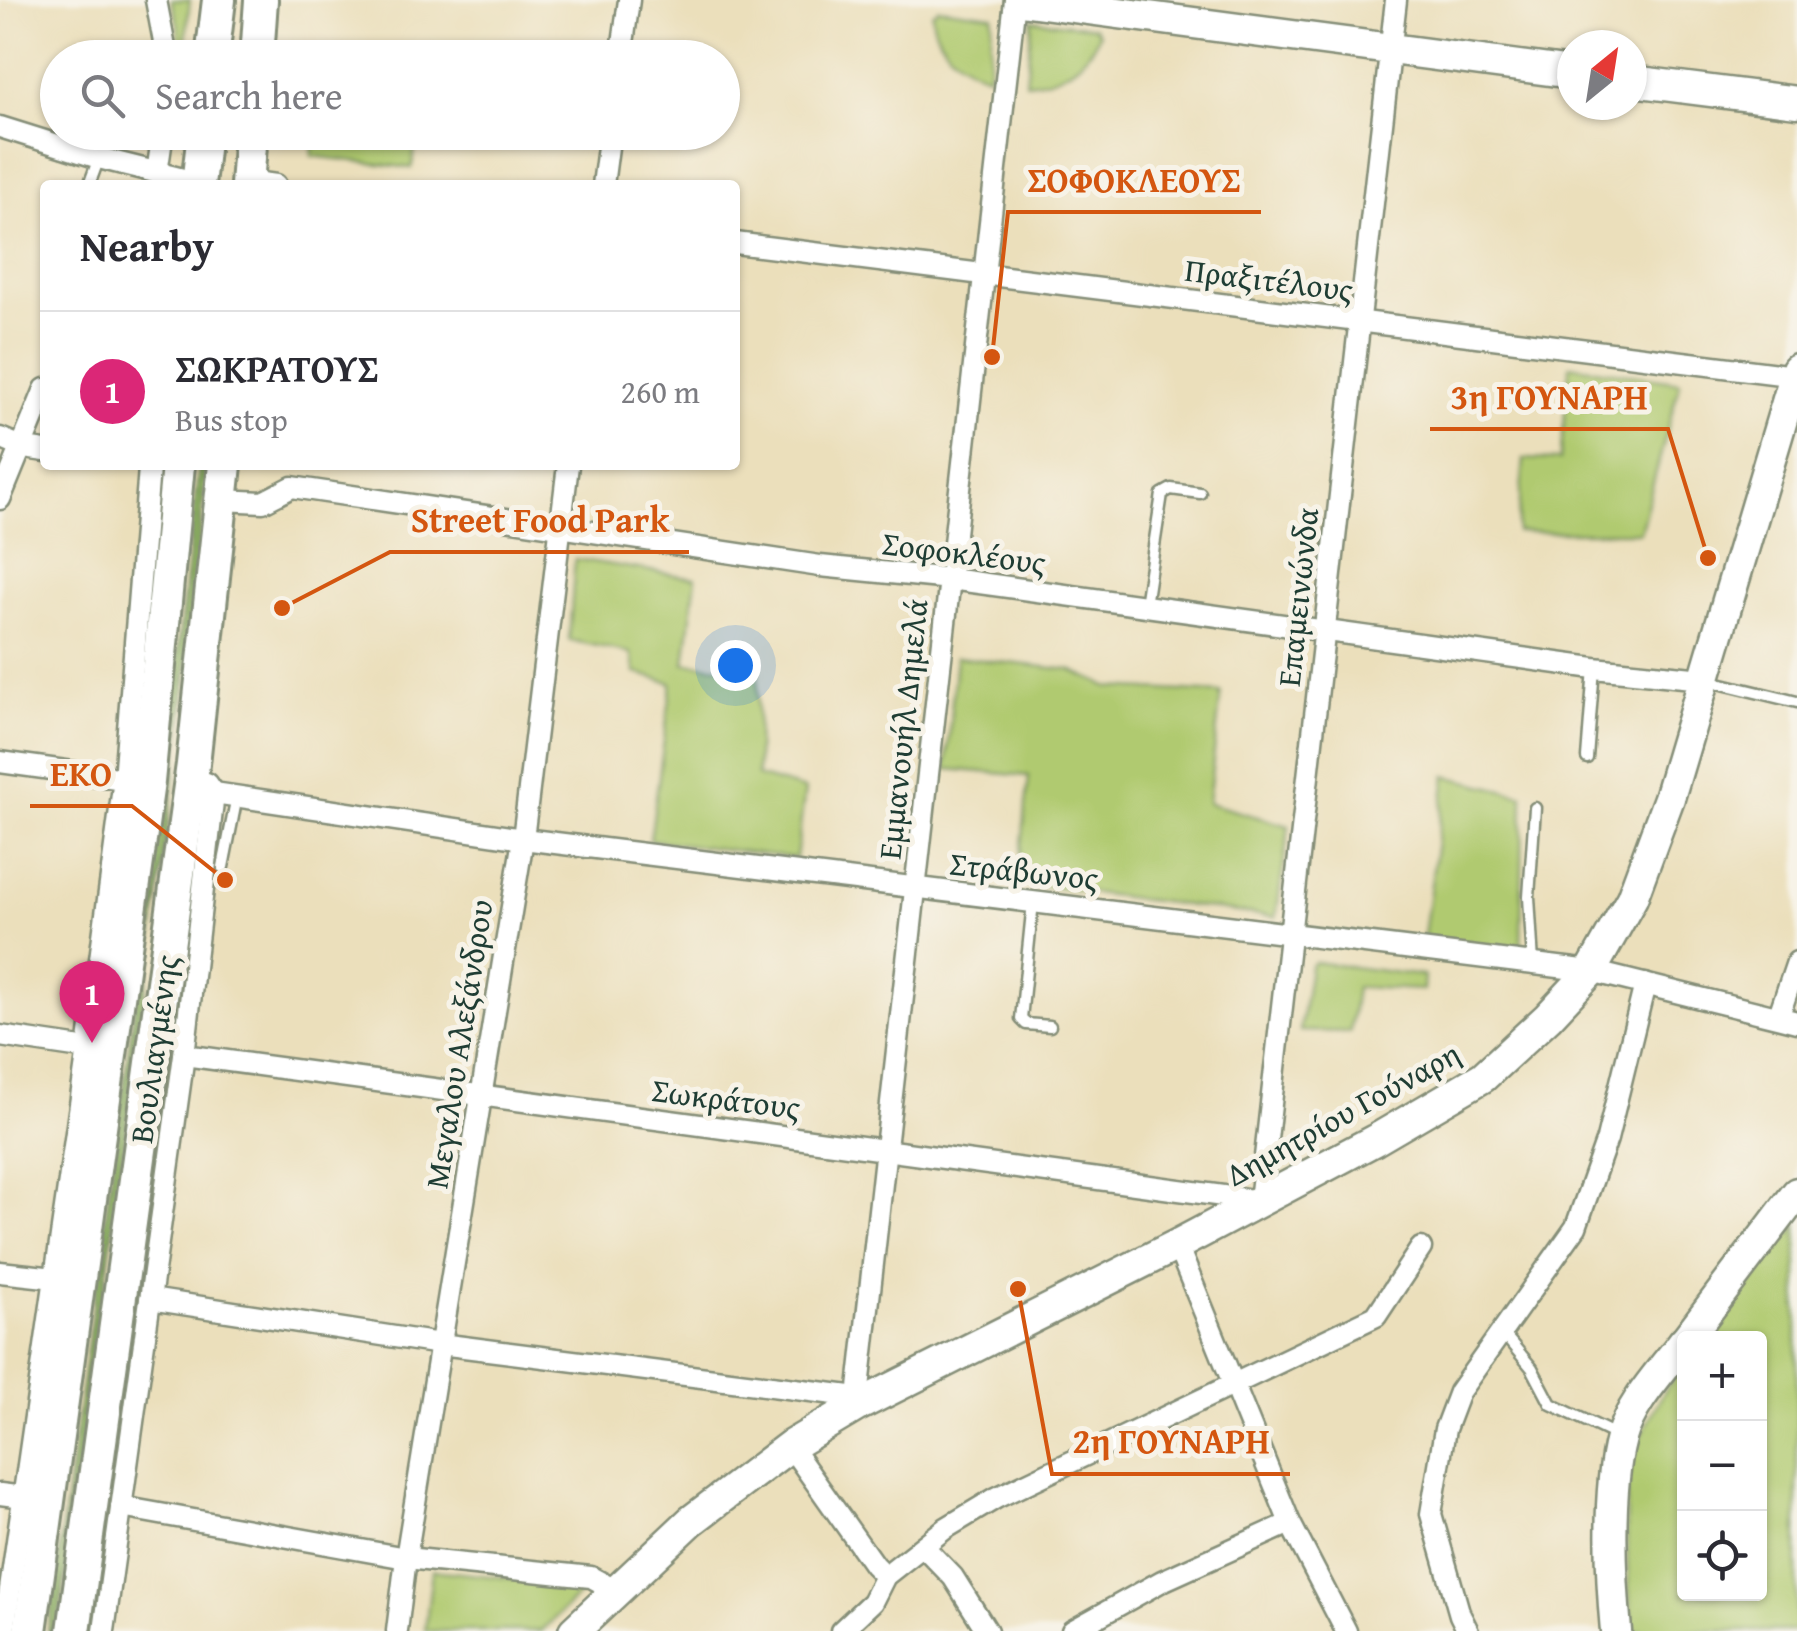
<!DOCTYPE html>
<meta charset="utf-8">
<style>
body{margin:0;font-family:"Gentium Book Plus",serif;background:#f2f2f3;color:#2b2b33}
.controls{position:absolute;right:30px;bottom:30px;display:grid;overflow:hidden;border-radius:10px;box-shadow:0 2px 8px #0004}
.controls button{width:90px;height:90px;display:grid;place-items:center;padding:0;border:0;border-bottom:2px solid #e1e1e2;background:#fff;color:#2b2b33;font:50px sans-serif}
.compass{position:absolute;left:1557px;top:30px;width:90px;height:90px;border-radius:50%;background:#fff;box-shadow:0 2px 8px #0004;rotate:30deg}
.you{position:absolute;left:735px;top:665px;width:35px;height:35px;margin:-25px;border:8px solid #fff;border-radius:50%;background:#1a73e8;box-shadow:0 0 0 15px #1a73e833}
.badge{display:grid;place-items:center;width:65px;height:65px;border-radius:50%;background:#db2777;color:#fff;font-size:32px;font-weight:700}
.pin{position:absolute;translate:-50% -82px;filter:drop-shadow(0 2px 5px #0008)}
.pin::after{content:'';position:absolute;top:52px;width:35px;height:30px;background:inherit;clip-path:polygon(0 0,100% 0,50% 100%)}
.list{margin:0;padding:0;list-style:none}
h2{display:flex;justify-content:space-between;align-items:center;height:130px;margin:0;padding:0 40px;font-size:42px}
h2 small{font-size:32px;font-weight:400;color:#7c7c81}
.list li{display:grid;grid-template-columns:65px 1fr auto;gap:30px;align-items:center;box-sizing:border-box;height:160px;padding:0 40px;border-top:2px solid #e1e1e2}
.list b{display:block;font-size:38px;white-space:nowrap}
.list p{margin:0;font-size:32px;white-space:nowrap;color:#7c7c81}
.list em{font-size:32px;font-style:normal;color:#7c7c81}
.icon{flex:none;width:55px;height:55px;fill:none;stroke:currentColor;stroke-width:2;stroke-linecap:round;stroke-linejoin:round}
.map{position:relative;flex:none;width:1797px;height:1631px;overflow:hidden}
.search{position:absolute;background:#fff;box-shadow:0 2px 8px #0004;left:40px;top:40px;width:700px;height:110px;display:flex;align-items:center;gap:25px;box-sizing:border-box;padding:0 35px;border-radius:55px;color:#7c7c81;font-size:38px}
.panel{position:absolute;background:#fff;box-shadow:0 2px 8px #0004;left:40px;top:180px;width:700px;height:290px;border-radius:10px}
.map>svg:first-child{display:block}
.green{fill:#b0ca6f;stroke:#688452;stroke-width:2.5}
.forest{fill:#8cae62;stroke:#56764b;stroke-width:2.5}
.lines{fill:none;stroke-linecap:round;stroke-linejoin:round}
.lane-casing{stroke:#858e78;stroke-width:15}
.street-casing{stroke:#858e78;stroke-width:25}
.secondary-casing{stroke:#858e78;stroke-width:35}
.primary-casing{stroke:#858e78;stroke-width:38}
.lane{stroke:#fff;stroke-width:10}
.street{stroke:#fff;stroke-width:20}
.secondary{stroke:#fff;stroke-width:30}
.primary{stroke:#fff;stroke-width:32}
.labels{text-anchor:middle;stroke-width:10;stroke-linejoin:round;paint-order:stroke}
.street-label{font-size:32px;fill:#1f3d34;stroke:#f7f3e8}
.leader{fill:none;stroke:#d45610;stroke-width:4}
.callout-dot{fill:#d45610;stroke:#f7f3e8;stroke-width:4}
.callout-label{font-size:35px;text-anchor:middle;font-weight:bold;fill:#d45610;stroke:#f7f3e8;stroke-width:10;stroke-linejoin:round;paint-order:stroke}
</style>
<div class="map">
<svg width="1797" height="1631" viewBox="0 0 1797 1631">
<rect width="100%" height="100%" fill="#f7f3e8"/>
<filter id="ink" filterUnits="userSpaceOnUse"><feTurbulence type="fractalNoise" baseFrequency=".01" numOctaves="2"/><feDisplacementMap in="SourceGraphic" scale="20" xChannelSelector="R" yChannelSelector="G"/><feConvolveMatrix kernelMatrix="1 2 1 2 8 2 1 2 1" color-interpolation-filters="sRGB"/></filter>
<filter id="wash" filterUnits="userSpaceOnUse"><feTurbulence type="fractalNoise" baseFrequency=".0048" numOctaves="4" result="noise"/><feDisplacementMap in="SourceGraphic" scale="40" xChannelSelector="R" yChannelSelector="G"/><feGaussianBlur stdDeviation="2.25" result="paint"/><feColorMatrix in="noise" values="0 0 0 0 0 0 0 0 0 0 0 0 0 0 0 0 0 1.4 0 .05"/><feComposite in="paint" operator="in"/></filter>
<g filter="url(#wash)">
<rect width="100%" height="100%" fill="#ebdfbb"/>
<g class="green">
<polygon points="171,0 190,0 184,57 180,57 178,24"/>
<path d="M939 8 993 15 988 75C961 67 933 43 932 13Z"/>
<path d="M1032 20 1094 27 1099 34C1086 66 1058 81 1026 83Z"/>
<polygon points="315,132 417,133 412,168 312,156"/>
<polygon points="1570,365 1680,382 1640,532 1517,532 1524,459 1560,460"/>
<polygon points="575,559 696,578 685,663 758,671 757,776 805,790 796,858 650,840 672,683 636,673 631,653 569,640"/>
<polygon points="956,657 1071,670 1109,687 1221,693 1208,803 1289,826 1276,917 1018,883 1029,776 946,769"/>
<polygon points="1446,776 1523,795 1521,954 1423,942"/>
<polygon points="1314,962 1424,976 1423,990 1356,987 1350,1032 1300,1031 1310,967"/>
<path d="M1797 1225V1631H1633C1628 1594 1622 1493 1632 1459 1643 1427 1663 1390 1684 1363V1594H1760V1338H1705Z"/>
<polygon points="432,1570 574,1585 579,1595 541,1631 425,1631"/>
</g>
<polygon class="forest" points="199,465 207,465 181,731 58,1631 48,1631 144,938"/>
</g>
<g filter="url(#ink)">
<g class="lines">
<g class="lane-casing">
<g id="lane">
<polyline points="89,185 99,158"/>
<polyline points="1145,605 1162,494 1171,489 1200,493"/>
<polyline points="1706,680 1797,702"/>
<polyline points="1587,758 1594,668"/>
<polyline points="223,867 237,796"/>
<polyline points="1033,902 1021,1019 1026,1024 1050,1026"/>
<polyline points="1533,963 1529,897 1535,808"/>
<polyline points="1502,1332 1532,1368 1551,1404 1620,1437"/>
</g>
</g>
<g class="street-casing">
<g id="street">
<polyline points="156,0 167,58"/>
<polyline points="621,58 629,0"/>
<polyline points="0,127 99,158 199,183"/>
<polyline points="157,173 163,132"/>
<polyline points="247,181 276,185"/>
<polyline points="603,185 610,132"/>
<polyline points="735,243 1795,376"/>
<polyline points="0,438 24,448 45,451"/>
<polyline points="0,499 45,389"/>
<polyline points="222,500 263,502 292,487 820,566 950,579 1594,668 1703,679"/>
<polyline points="0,762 124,779"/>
<polyline points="214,793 523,839 1591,971 1797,1022"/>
<polyline points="1779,1015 1797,962"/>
<polyline points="0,1036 88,1049"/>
<polyline points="184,1055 1260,1201 1396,0"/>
<polyline points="1177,1245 1290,1523 1346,1631"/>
<polyline points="0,1272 55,1278"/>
<polyline points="150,1299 440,1344 858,1397"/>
<polyline points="857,1406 1015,0"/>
<polyline points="790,1446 874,1565 885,1576"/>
<polyline points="0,1494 24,1497"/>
<polyline points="121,1507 406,1558 591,1577 615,1590"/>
<polyline points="924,1547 953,1577 987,1631"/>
<polyline points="4,1631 88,1049 124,779 149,468"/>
<polyline points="104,1631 184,1055 214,793 207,783"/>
<polyline points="397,1631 406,1558 523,839 568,465"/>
<polyline points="841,1631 872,1602 885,1576 946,1528 996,1498 1376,1316 1421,1248"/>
<polyline points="1072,1631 1162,1581 1290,1523"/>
<polyline points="1468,1631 1460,1615 1431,1514 1445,1429 1459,1392 1576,1227 1607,1139 1645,984"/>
</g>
</g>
<g class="secondary-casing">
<g id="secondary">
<polyline points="1020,0 1572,73"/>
<polyline points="1632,81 1797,102"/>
<polyline points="1687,1338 1797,1193"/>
<polyline points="574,1631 691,1521 790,1446 857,1406 1177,1245 1375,1140 1483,1077 1548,1017 1591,971 1632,898 1669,798 1797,369"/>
<path d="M1616 1631C1611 1577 1607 1490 1621 1438 1631 1402 1662 1371 1684 1341"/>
</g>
</g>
<g class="primary-casing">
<g id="primary">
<polyline points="212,58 219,0"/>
<polyline points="257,58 261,0"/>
<polyline points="198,185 204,132"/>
<polyline points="247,185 251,132"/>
<polyline points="30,1631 148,782 178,465"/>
<polyline points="74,1631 193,764 225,465"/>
</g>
</g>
<use href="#lane" class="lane"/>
<use href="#street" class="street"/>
<use href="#secondary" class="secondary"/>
<use href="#primary" class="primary"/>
</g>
</g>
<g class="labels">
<g class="street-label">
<text transform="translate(1269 280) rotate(7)" y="11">Πραξιτέλους</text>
<text transform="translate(964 553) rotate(7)" y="11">Σοφοκλέους</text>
<text transform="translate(1298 597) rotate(-84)" y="11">Επαμεινώνδα</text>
<text transform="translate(903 729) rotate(-84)" y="11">Εμμανουήλ Δημελά</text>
<text transform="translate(1024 871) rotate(6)" y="11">Στράβωνος</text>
<text transform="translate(459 1044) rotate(-81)" y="11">Μεγαλου Αλεξάνδρου</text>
<text transform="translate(154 1049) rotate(-82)" y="11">Βουλιαγμένης</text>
<text transform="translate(726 1099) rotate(7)" y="11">Σωκράτους</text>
<text transform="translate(1343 1114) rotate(-29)" y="11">Δημητρίου Γούναρη</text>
</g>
</g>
<path class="leader" d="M992 357L1008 212H1261M1708 558L1668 429H1430M282 608L390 552H689M225 880L132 806H30M1018 1289L1052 1474H1290"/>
<g class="callout-dot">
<circle cx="992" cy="357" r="10"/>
<circle cx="1708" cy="558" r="10"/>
<circle cx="282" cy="608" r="10"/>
<circle cx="225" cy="880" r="10"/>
<circle cx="1018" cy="1289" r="10"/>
</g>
<g class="callout-label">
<text x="1134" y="192">ΣΟΦΟΚΛΕΟΥΣ</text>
<text x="1549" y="409">3η ΓΟΥΝΑΡΗ</text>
<text x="540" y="532">Street Food Park</text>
<text x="81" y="786">EKO</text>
<text x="1171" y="1453">2η ΓΟΥΝΑΡΗ</text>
</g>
</svg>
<div class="controls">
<button>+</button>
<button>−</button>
<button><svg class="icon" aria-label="locate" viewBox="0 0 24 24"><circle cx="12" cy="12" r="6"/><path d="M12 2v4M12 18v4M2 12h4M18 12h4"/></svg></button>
</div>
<svg class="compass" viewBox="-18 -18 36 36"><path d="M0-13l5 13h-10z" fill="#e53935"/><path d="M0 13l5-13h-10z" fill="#7c7c81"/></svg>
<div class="you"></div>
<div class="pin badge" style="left:92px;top:1043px">1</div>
<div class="search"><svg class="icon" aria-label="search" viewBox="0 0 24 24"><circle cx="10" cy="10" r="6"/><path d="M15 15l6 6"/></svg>Search here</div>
<section class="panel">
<h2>Nearby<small></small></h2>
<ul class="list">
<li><span class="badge">1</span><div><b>ΣΩΚΡΑΤΟΥΣ</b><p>Bus stop</p></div><em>260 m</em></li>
</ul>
</section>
</div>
